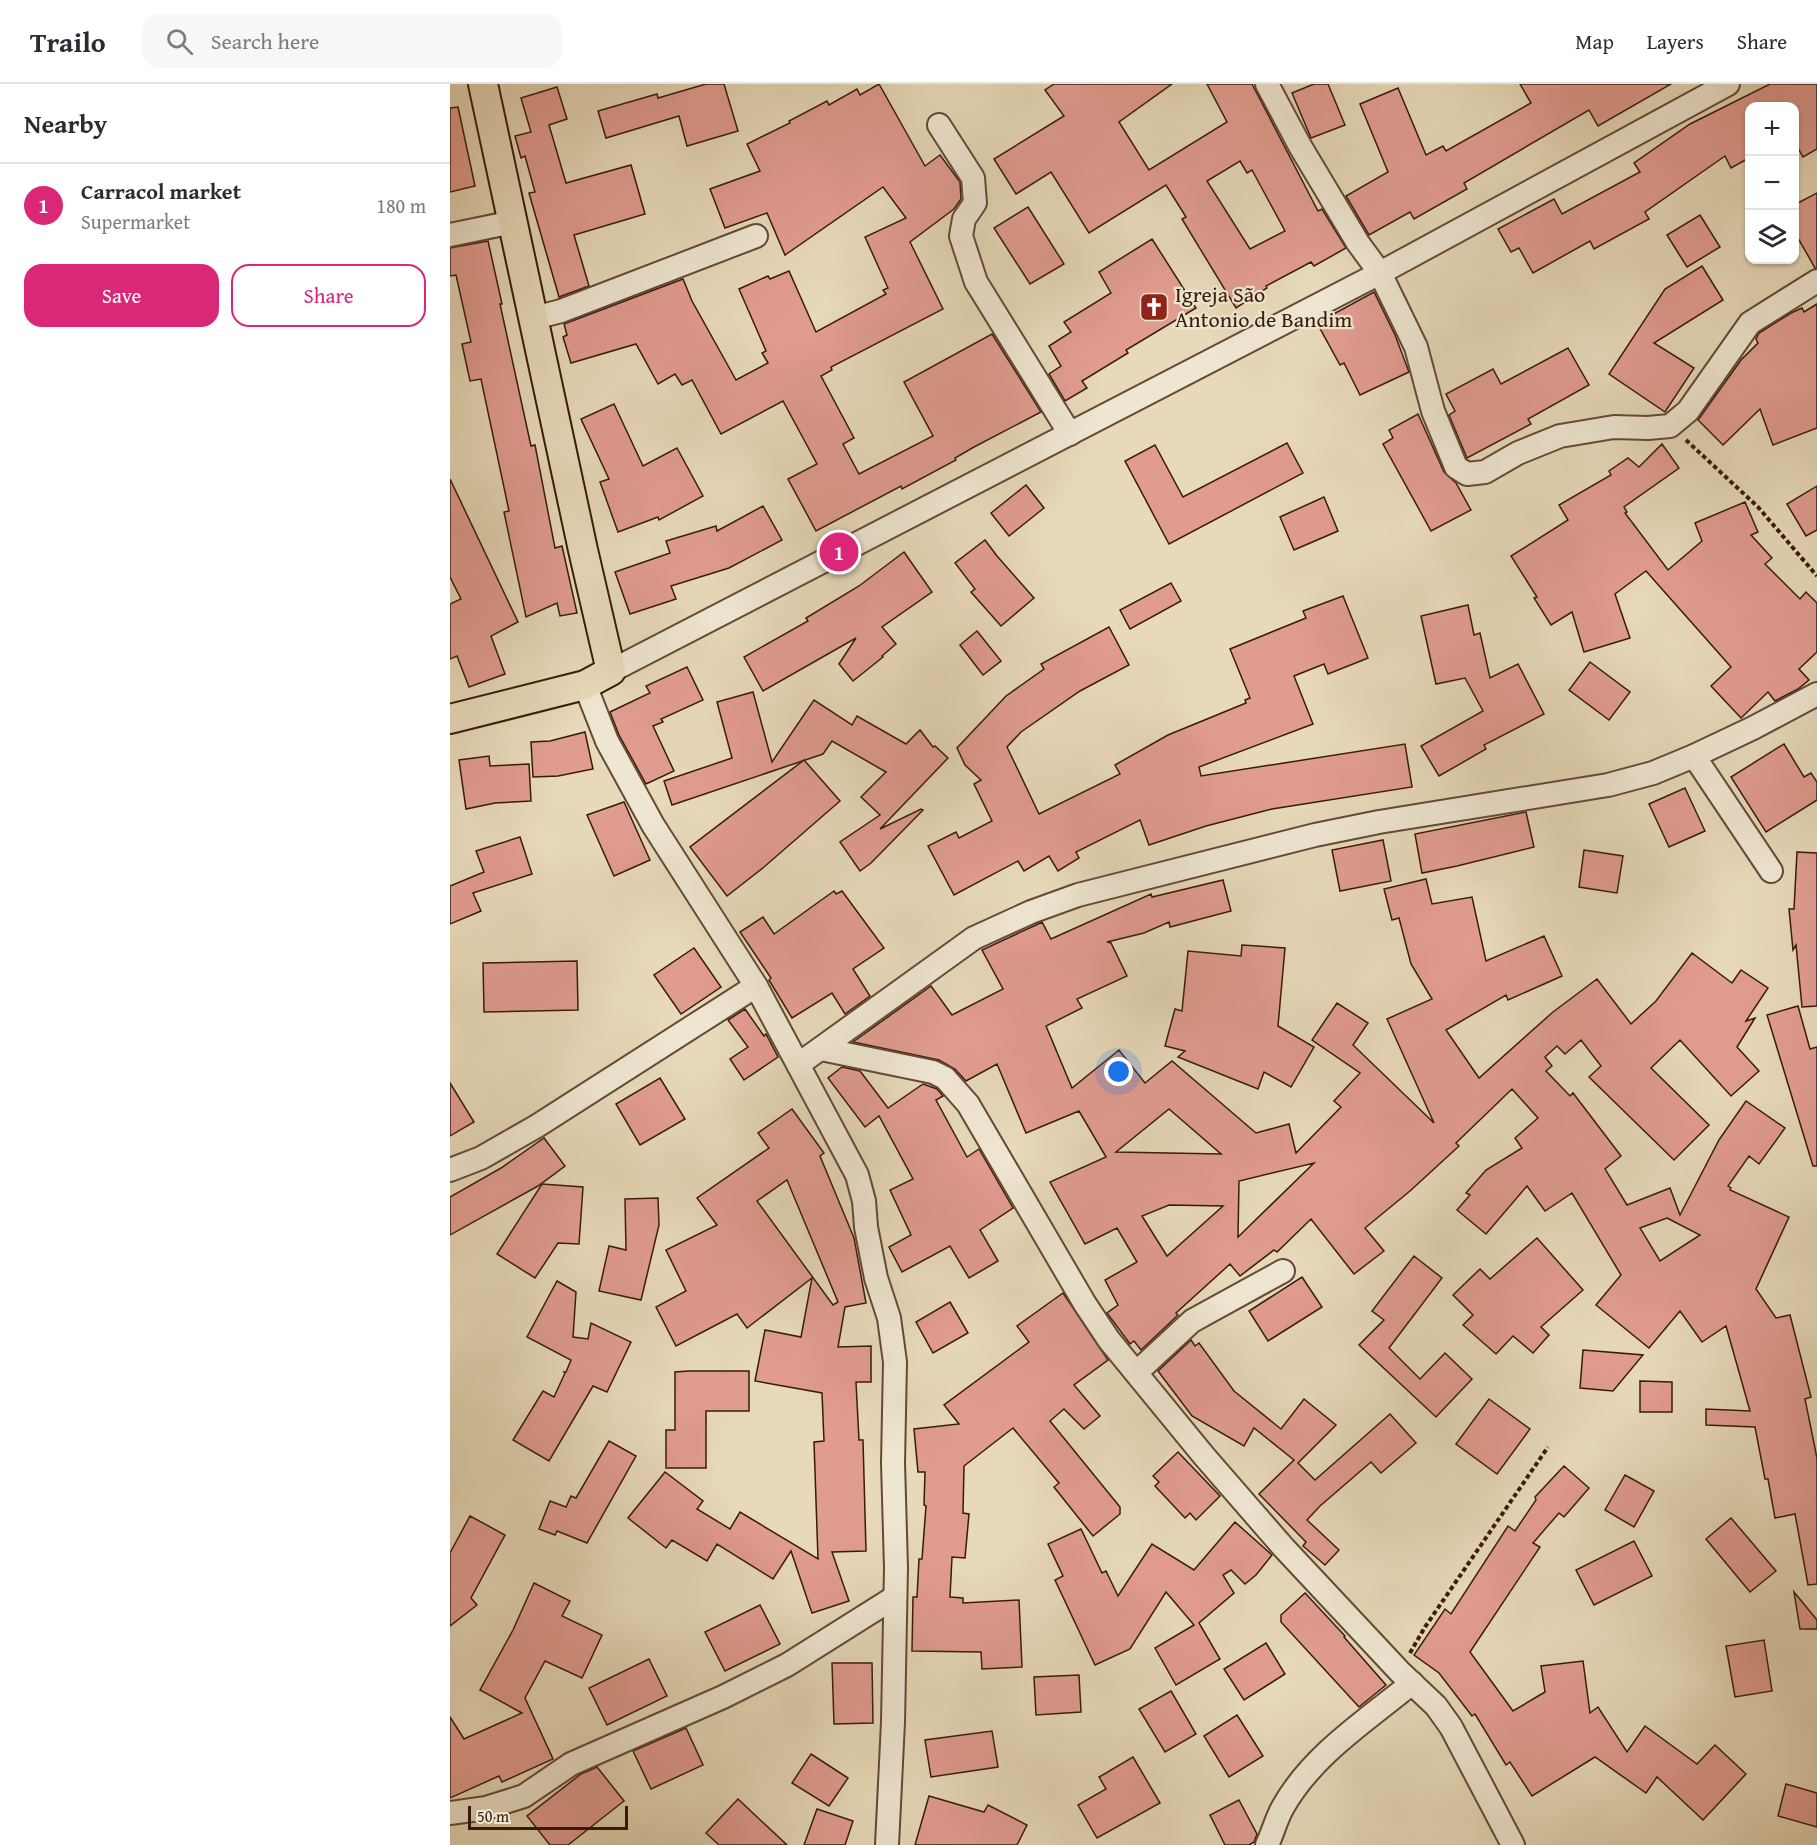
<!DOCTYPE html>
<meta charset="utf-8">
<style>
body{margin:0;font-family:"Gentium Book Plus",serif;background:#f7f7f7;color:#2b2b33}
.controls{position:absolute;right:18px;top:18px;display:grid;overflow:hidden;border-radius:12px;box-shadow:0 2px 4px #0004}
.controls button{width:54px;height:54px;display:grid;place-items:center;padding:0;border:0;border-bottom:2px solid #e1e1e2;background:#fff;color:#2b2b33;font:30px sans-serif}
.scale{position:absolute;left:18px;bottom:15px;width:160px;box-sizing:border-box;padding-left:6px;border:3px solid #371b0b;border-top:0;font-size:16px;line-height:21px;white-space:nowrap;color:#371b0b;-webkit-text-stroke:4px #efe6d2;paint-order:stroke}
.you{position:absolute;left:669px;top:988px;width:21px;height:21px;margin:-15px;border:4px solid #fff;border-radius:50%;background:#1a73e8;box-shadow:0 0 0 9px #1a73e833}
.badge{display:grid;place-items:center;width:39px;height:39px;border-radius:50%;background:#db2777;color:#fff;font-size:20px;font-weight:700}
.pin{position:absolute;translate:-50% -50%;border:3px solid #fff;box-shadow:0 2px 6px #0006}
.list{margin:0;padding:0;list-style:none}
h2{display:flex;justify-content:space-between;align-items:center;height:78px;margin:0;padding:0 24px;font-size:26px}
h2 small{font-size:20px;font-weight:400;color:#7c7c81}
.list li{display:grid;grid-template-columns:39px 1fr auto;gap:18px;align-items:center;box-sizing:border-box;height:84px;padding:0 24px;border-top:2px solid #e1e1e2}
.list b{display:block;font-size:22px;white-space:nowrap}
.list p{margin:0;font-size:20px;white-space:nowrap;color:#7c7c81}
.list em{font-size:20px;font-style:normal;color:#7c7c81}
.actions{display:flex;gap:12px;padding:18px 24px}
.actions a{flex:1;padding:14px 0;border:2px solid #db2777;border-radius:18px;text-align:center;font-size:21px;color:#db2777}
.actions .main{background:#db2777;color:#fff}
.icon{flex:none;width:33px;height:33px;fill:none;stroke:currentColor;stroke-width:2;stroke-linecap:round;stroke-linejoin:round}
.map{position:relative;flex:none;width:1367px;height:1761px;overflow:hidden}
header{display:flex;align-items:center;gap:36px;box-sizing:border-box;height:84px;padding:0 30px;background:#fff;border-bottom:2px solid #e1e1e2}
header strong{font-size:28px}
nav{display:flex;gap:33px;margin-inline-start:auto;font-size:21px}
.search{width:420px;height:54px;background:#f7f7f7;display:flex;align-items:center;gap:15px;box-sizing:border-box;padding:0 21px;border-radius:18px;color:#7c7c81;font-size:22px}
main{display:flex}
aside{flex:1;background:#fff}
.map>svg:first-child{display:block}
.building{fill:#e19c90;stroke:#371b0b;stroke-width:1.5;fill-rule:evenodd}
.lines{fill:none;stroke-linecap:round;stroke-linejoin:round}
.minor-casing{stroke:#634a36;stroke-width:26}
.major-casing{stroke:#371b0b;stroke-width:32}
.path{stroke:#371b0b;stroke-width:4;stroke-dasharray:4.5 3;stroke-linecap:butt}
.minor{stroke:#efe6d2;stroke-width:22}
.major{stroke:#e7d9b9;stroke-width:28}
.labels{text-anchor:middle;stroke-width:4.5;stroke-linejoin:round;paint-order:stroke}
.poi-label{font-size:22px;fill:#371b0b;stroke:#efe6d2;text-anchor:start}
</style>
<header>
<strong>Trailo</strong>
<div class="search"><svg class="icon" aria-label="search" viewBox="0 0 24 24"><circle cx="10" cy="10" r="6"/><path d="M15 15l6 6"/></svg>Search here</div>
<nav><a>Map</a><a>Layers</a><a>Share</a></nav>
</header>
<main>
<aside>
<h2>Nearby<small></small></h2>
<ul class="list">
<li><span class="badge">1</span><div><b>Carracol market</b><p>Supermarket</p></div><em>180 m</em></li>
</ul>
<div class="actions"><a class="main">Save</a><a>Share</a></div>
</aside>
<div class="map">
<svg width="1367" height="1761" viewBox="0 0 1367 1761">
<rect width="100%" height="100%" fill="#e7d9b9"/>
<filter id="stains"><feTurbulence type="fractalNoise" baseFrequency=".00333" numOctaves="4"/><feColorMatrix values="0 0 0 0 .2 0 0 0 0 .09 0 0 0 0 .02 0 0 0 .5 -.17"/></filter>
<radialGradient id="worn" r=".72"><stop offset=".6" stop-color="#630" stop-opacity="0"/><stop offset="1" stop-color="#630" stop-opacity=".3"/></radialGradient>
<g class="building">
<polygon points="256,0 274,0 288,47 237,62 229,32 156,54 148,27 207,10 208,14"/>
<polygon points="429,0 475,82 490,71 510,98 511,115 504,125 460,158 493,225 381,283 382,286 371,292 404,354 393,360 409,390 483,352 454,298 542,250 591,328 524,363 505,374 506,376 452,405 451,402 366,447 338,395 367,380 333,317 271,350 242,296 232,301 225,290 208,300 186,260 121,279 113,253 117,251 114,240 233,195 242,217 286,296 318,279 312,269 316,267 289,205 318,192 320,195 339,187 366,248 436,210 433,206 438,204 415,153 456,134 433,103 335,171 317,129 275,144 260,105 310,87 297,60 340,39 339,37 377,17 379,21 407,5 410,11"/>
<path d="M604 0H722L669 38 699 86 777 38 757 0H802L868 127 872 125 896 164 864 182 861 178 816 202 817 204 786 224 732 135 736 133 716 101 639 149 601 88 566 110 544 75 614 32 595 6ZM790 77 797 89 802 86 835 147 800 165 757 97Z"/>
<polygon points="864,0 878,0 895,41 861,54 842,9"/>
<polygon points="1070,0 1221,0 1148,42 1139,26 1014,99 1017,105 964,135 960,128 919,151 896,112 938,88 910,20 948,4 976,71 993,62 996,67 1081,19"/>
<polygon points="1320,0 1367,0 1367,65 1353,73 1344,57 1344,22 1299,22 1299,74 1281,84 1275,72 1195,128 1199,135 1144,165 1140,157 1083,189 1069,164 1061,168 1048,145 1104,115 1112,130 1190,88 1184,79 1240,40"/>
<polygon points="107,3 117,35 99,41 116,99 181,81 195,130 124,151 139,202 109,213 79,109 85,108 75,72 71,74 65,52 81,48 71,14"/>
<polygon points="8,23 25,102 0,108 0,24"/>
<polygon points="1367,109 1367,184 1365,184 1344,147 1344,121"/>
<polygon points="578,123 614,180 580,200 544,144"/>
<polygon points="1250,131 1270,163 1237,183 1217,151"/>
<polygon points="702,155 746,224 676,266 678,269 632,297 637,304 615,317 599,290 611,282 599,262 621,248 614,238 661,209 649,188"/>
<polygon points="38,157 52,220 50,220 81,362 85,361 105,464 112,462 127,529 110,532 107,519 76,533 54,428 59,427 31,295 20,297 12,260 21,258 6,191 0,192 0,164"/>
<polygon points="1252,182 1273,216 1204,259 1244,284 1215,328 1159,290 1215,205"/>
<polygon points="924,208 945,251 959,288 910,311 894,279 890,281 867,239"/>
<polygon points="1367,220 1367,344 1323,361 1310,325 1273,361 1248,336 1291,276 1308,259 1306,255 1309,249 1341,229 1352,224 1354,228"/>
<polygon points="1118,264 1139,301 1078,335 1081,340 1017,374 999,331 1005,327 996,310 1043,285 1051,300"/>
<polygon points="164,320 193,382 227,364 253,412 209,436 208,433 168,448 150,398 159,395 131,335"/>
<polygon points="968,330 994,388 1006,399 1021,426 981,447 933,360 943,354 939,346"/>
<polygon points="837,359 853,389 719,460 675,377 705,361 733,413"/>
<polygon points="1212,360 1229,384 1174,423 1177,428 1175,429 1218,486 1252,457 1245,439 1295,418 1308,448 1301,451 1322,474 1315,480 1350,515 1356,508 1367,519 1367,568 1349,585 1359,596 1348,605 1325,617 1318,608 1291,634 1261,602 1281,583 1196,487 1165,510 1180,554 1134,568 1122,528 1101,541 1084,514 1087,513 1061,472 1118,436 1109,421 1161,391 1159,387 1178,374 1189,383"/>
<polygon points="0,395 68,538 41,552 55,590 19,603 7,572 0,575 0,520 11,515 0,493"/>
<polygon points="576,401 594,424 559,452 541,429"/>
<polygon points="1367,402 1367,446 1356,452 1337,420"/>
<polygon points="874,413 888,447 844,466 830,433"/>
<polygon points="313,422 332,456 279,484 221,502 226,515 180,530 165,488 220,469 216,457 266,442 267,447"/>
<polygon points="535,456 547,472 584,514 551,542 521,508 525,505 505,479"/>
<polygon points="454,468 482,508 432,543 446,560 432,572 433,573 403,597 389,580 406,554 313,607 294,573 358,537 356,534 409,502"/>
<polygon points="721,499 731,517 680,545 670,526"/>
<polygon points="893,512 918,574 878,590 874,580 844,592 863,640 749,683 751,692 955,660 962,703 822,725 756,742 699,761 690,736 626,768 629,774 608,787 599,772 574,787 568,777 504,811 478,762 506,748 509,754 542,737 524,700 531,696 515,681 507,664 556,612 594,585 591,580 659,543 679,581 630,607 571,648 557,663 589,730 670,690 665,681 718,651 796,619 795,616 800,614 780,565 856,534 853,527"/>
<polygon points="1018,521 1024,551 1030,549 1040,594 1068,580 1094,630 1034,661 1036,665 989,692 971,662 1033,627 1015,594 986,600 971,532"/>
<polygon points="527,547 551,577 533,591 510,561"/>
<polygon points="1140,578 1180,608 1159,636 1119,606"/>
<polygon points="237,583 253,616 211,635 213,638 203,642 224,687 196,700 169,651 160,628 200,609 196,602"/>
<polygon points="303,608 322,678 364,616 402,641 407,632 456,660 470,646 483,663 485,662 498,674 430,745 471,725 473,726 421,779 410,787 390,758 430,731 411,713 436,688 382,657 373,670 222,721 214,697 282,674 267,618"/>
<polygon points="135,648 143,685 108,692 83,693 81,658 100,657"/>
<polygon points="1334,660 1354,693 1361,689 1367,698 1367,716 1316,748 1281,693"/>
<polygon points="39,672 40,682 79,680 81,717 45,719 16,725 9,676"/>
<polygon points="354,676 390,717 314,783 277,812 240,763"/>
<polygon points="1235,704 1255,747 1219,763 1199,720"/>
<polygon points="174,718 200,776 164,792 137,731"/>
<polygon points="1076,728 1084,763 1007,782 972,789 965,750"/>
<polygon points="70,753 82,790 23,809 31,827 0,840 0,802 34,788 26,767"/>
<polygon points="933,756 941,797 890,807 882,766"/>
<polygon points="1134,766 1173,772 1167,809 1129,803"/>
<polygon points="1347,768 1367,769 1367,922 1352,923 1346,861 1343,866 1339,825 1344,825"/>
<path d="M976 795 982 820 1022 813 1036 877 1094 852 1112 892 1058 916 1056 911 996 946 1029 994 1103 928 1147 895 1181 940 1206 917 1242 869 1282 899 1291 886 1318 904 1296 937 1305 934 1287 963 1309 987 1281 1012 1230 956 1201 984 1259 1041 1224 1076 1139 993 1151 982 1131 956 1115 970 1107 962 1095 973 1102 982 1096 987 1120 1012 1123 1009 1171 1072 1155 1085 1177 1121 1220 1104 1230 1131 1269 1056 1296 1017 1335 1044 1309 1080 1299 1072 1278 1102 1281 1104 1280 1106 1339 1133 1306 1205 1326 1234 1340 1231 1361 1313 1355 1315 1367 1374V1500L1358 1501 1345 1430 1325 1434 1318 1395H1315L1305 1343 1256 1341V1325L1300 1327 1276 1242 1252 1258 1230 1227 1199 1264 1146 1221 1171 1191 1122 1109 1095 1127 1077 1102 1036 1150 1007 1126 1020 1111 1016 1109 1036 1086 1072 1064 1065 1054 1088 1034 1062 1005 1006 1059 1009 1062 960 1107 915 1144 934 1167 904 1190 861 1135 827 1168 824 1166 790 1192 780 1180 726 1229 728 1231 691 1266 684 1257 680 1260 657 1229 668 1221 655 1196 687 1178 667 1144 635 1160 600 1098 656 1073 629 1027 576 1049 547 980 516 997 505 985 489 976 403 958 481 902 502 931 553 905 532 866 586 841 592 838 601 855 701 810 702 813 773 796 781 827 720 843 719 838 694 849 657 858 661 859 677 892 627 915 632 924 596 942 622 1004 669 966 695 999 722 977 806 1049 839 1040 846 1069 891 1023 884 1017 910 989 862 956 887 919 918 939 903 961 984 1039 937 935 982 915 961 880 949 834 942 836 934 805ZM719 1025 771 1070 666 1068ZM864 1079 788 1153 789 1097ZM719 1121 773 1122 717 1172 692 1132ZM1217 1134 1250 1151 1210 1177 1190 1144Z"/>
<polygon points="384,807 386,810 392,807 434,864 403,885 420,912 395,930 382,909 342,934 319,896 321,894 290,848 313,833 324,850"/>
<polygon points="792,861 835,864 828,942 864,963 841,1003 814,988 808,1005 728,973 735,967 715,962 725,925 732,927 738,867 791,872"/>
<polygon points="244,864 271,903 231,930 204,891"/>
<polygon points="127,877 128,926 34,928 33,879"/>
<polygon points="1348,922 1360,965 1367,963 1367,1082 1363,1082 1317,931"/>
<polygon points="295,925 314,952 316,950 328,973 294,996 280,975 298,963 278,936"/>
<polygon points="392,983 410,987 438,1024 473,1000 487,1005 493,1012 486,1016 517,1073 529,1065 563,1124 530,1146 548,1177 519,1194 500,1162 452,1188 439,1163 461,1151 440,1106 463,1095 429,1032 415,1043 378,994"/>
<polygon points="210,994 235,1035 190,1061 166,1020"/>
<polygon points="0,999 24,1038 0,1052"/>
<path d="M342 1025 374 1069 370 1072 404 1154 416 1219 395 1223 388 1263 421 1262V1298H406L409 1356H413L416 1467 382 1468 399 1517 362 1529 341 1467 323 1495 267 1460 257 1477 222 1456 216 1464 178 1434 215 1388 253 1417 247 1425 280 1445 290 1428 368 1475 364 1358 374 1357 372 1309 305 1297 315 1246 351 1253 362 1194 297 1244 287 1230 226 1262 206 1223 236 1207 216 1166 267 1141 247 1114 319 1064 308 1049ZM337 1096 388 1218 383 1221 307 1117Z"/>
<polygon points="94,1054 115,1082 88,1102 0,1151 0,1113 51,1084"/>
<polygon points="92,1100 133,1103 129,1160 108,1159 85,1194 47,1170"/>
<polygon points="208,1114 209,1141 191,1216 149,1207 159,1162 176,1166 175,1115"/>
<polygon points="1087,1154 1133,1206 1091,1243 1099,1251 1083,1269 1063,1252 1046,1270 1013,1241 1023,1231 1003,1211 1030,1185 1040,1195"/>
<polygon points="964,1172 992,1194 939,1264 970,1295 995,1269 1022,1295 986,1333 909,1261 934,1236 922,1227"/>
<polygon points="852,1193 872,1223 818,1257 799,1227"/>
<polygon points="107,1197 126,1208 123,1253 138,1255 141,1239 181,1258 157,1308 143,1302 99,1377 63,1356 93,1307 104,1313 115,1289 114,1288 116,1288 121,1276 77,1253"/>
<polygon points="613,1209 658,1276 624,1301 650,1332 634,1345 614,1325 600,1337 670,1423 670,1430 643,1452 604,1403 609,1399 563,1344 514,1382 513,1429 519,1430 515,1474 502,1473 500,1513 513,1514 513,1519 569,1516 572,1583 532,1585 531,1568 462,1567 463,1513 467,1513 469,1475 472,1475 476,1422 474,1421 475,1388 468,1388 464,1345 509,1340 494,1321 579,1258 567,1242"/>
<polygon points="500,1218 518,1249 483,1269 466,1238"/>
<polygon points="741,1256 745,1262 749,1259 784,1307 831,1345 854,1315 886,1341 848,1379 865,1396 940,1330 966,1359 931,1389 921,1378 870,1422 857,1436 889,1466 875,1481 853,1462 856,1458 809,1410 844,1376 804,1344 794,1362 742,1332 708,1287"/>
<polygon points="1133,1266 1193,1271 1163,1307 1130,1304"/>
<polygon points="239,1287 299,1287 299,1327 256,1327 256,1384 216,1384 216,1346 225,1346 225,1288"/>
<polygon points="1190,1297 1222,1298 1222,1328 1190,1328"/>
<polygon points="1039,1315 1080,1345 1047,1390 1006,1360"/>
<polygon points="159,1357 186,1372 137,1459 107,1447 105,1451 89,1445 100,1417 116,1423 121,1412 126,1414"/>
<polygon points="728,1368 770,1412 746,1436 740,1429 735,1434 705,1402 709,1398 703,1392"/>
<polygon points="1114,1382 1139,1404 1114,1433 1109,1429 1083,1459 1090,1463 1020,1568 1063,1627 1095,1608 1091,1582 1133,1577 1140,1629 1148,1623 1177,1668 1195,1642 1247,1680 1265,1661 1296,1690 1253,1736 1207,1693 1196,1709 1145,1673 1082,1712 1060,1678 1056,1681 1025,1630 1022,1632 989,1589 964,1571 995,1525 1001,1530 1058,1442 1065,1447 1086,1416 1085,1413"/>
<polygon points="1175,1391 1204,1407 1184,1443 1155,1426"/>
<polygon points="20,1432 55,1451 21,1514 27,1521 0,1542 0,1469"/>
<polygon points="1281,1434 1326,1487 1300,1508 1256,1455"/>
<polygon points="785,1438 822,1471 806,1491 795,1500 781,1486 773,1491 784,1509 749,1539 770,1575 726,1601 705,1564 744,1541 716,1508 680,1565 645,1581 605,1496 613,1492 598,1460 631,1445 652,1489 656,1487 668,1512 702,1460 744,1486"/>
<polygon points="1184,1457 1202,1492 1144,1521 1126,1486"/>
<polygon points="84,1499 120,1517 112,1532 152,1551 132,1594 95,1577 75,1614 103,1675 52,1698 49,1692 0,1714 0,1633 14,1655 72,1629 30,1606 63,1546"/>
<polygon points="1344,1508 1367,1536 1367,1545 1350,1545"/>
<polygon points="855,1509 895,1552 894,1553 936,1601 909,1623 831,1538 831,1531"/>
<polygon points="310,1521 330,1560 275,1587 255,1548"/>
<polygon points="1314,1556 1322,1607 1285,1613 1276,1562"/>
<polygon points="816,1559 835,1590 794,1616 774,1585"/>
<polygon points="199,1575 217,1612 157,1641 139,1604"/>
<polygon points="382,1579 422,1579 423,1639 384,1640"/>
<polygon points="629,1591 631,1628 586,1631 584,1593"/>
<polygon points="721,1607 746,1650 715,1668 689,1625"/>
<polygon points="787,1631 813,1672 779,1693 754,1652"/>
<polygon points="236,1644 253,1681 201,1705 183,1667"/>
<polygon points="542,1647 548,1683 481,1693 475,1656"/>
<polygon points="361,1670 398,1694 379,1722 342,1699"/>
<polygon points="683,1673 710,1719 647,1754 628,1721 656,1705 649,1693"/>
<polygon points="147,1683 174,1717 118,1761 100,1761 77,1732 131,1690"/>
<polygon points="1336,1700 1367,1709 1367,1743 1328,1732"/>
<polygon points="479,1712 534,1728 538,1721 577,1741 567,1761 465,1761"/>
<polygon points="288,1715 337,1761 269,1761 256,1749"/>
<polygon points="789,1716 807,1750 804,1758 799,1761 775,1761 760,1731"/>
<polygon points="367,1725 403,1737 395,1761 354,1761"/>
</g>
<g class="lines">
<g class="minor-casing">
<g id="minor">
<polyline points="817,0 850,62 908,159 930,189 966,263 983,327 1006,383 1017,390 1035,388 1068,369 1110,352 1164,343 1198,344 1220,342 1238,327 1300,239 1367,197"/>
<polyline points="489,41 523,94 525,119 514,135 511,152 526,198 620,350"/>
<polyline points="0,151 63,138"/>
<polyline points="84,234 111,227 306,152"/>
<polyline points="161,587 930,189 1278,0"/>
<polyline points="135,601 157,657 203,741 306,902 407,1091 414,1117 416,1143 426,1194 439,1234 445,1278 443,1379 446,1484 443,1638 437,1761"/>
<polyline points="1244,672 1321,787"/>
<polyline points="371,965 483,988 495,994 518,1020 635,1220 659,1256 754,1372 834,1464 950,1588 986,1622 1001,1643 1063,1761"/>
<polyline points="349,980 524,854 581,828 628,811 865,751 929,738 1158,701 1203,689 1244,672 1303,644 1367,610"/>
<polyline points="0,1086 31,1074 87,1042 306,902"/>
<polyline points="687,1288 742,1237 833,1187"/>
<polyline points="0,1729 36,1724 74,1712 121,1680 273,1613 337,1581 445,1513"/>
<path d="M817 1761C823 1749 826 1735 833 1723 862 1671 917 1636 962 1599"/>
</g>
</g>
<g class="major-casing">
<polyline id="major" points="0,635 135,601 161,587 133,466 33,0"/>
</g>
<g class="path">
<polyline points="1236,356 1308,423 1367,492"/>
<polyline points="960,1569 975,1543 1098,1363"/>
</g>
<use href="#minor" class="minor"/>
<use href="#major" class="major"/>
</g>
<defs>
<g id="church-square" transform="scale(1.5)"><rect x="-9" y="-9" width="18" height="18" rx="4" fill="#8f2418" stroke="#efe6d2"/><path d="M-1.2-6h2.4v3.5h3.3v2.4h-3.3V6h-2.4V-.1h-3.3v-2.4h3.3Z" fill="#fff"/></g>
</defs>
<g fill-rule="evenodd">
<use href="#church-square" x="704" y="223"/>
</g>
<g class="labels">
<g class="poi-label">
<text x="725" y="218">Igreja São<tspan x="725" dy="25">Antonio de Bandim</tspan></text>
</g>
</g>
<rect width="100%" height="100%" filter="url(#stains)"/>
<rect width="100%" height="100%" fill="url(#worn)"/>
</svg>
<div class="controls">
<button>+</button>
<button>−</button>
<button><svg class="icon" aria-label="layers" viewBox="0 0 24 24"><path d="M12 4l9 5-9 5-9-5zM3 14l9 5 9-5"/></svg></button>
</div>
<div class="scale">50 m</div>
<div class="you"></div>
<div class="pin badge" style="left:389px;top:468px">1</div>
</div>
</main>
